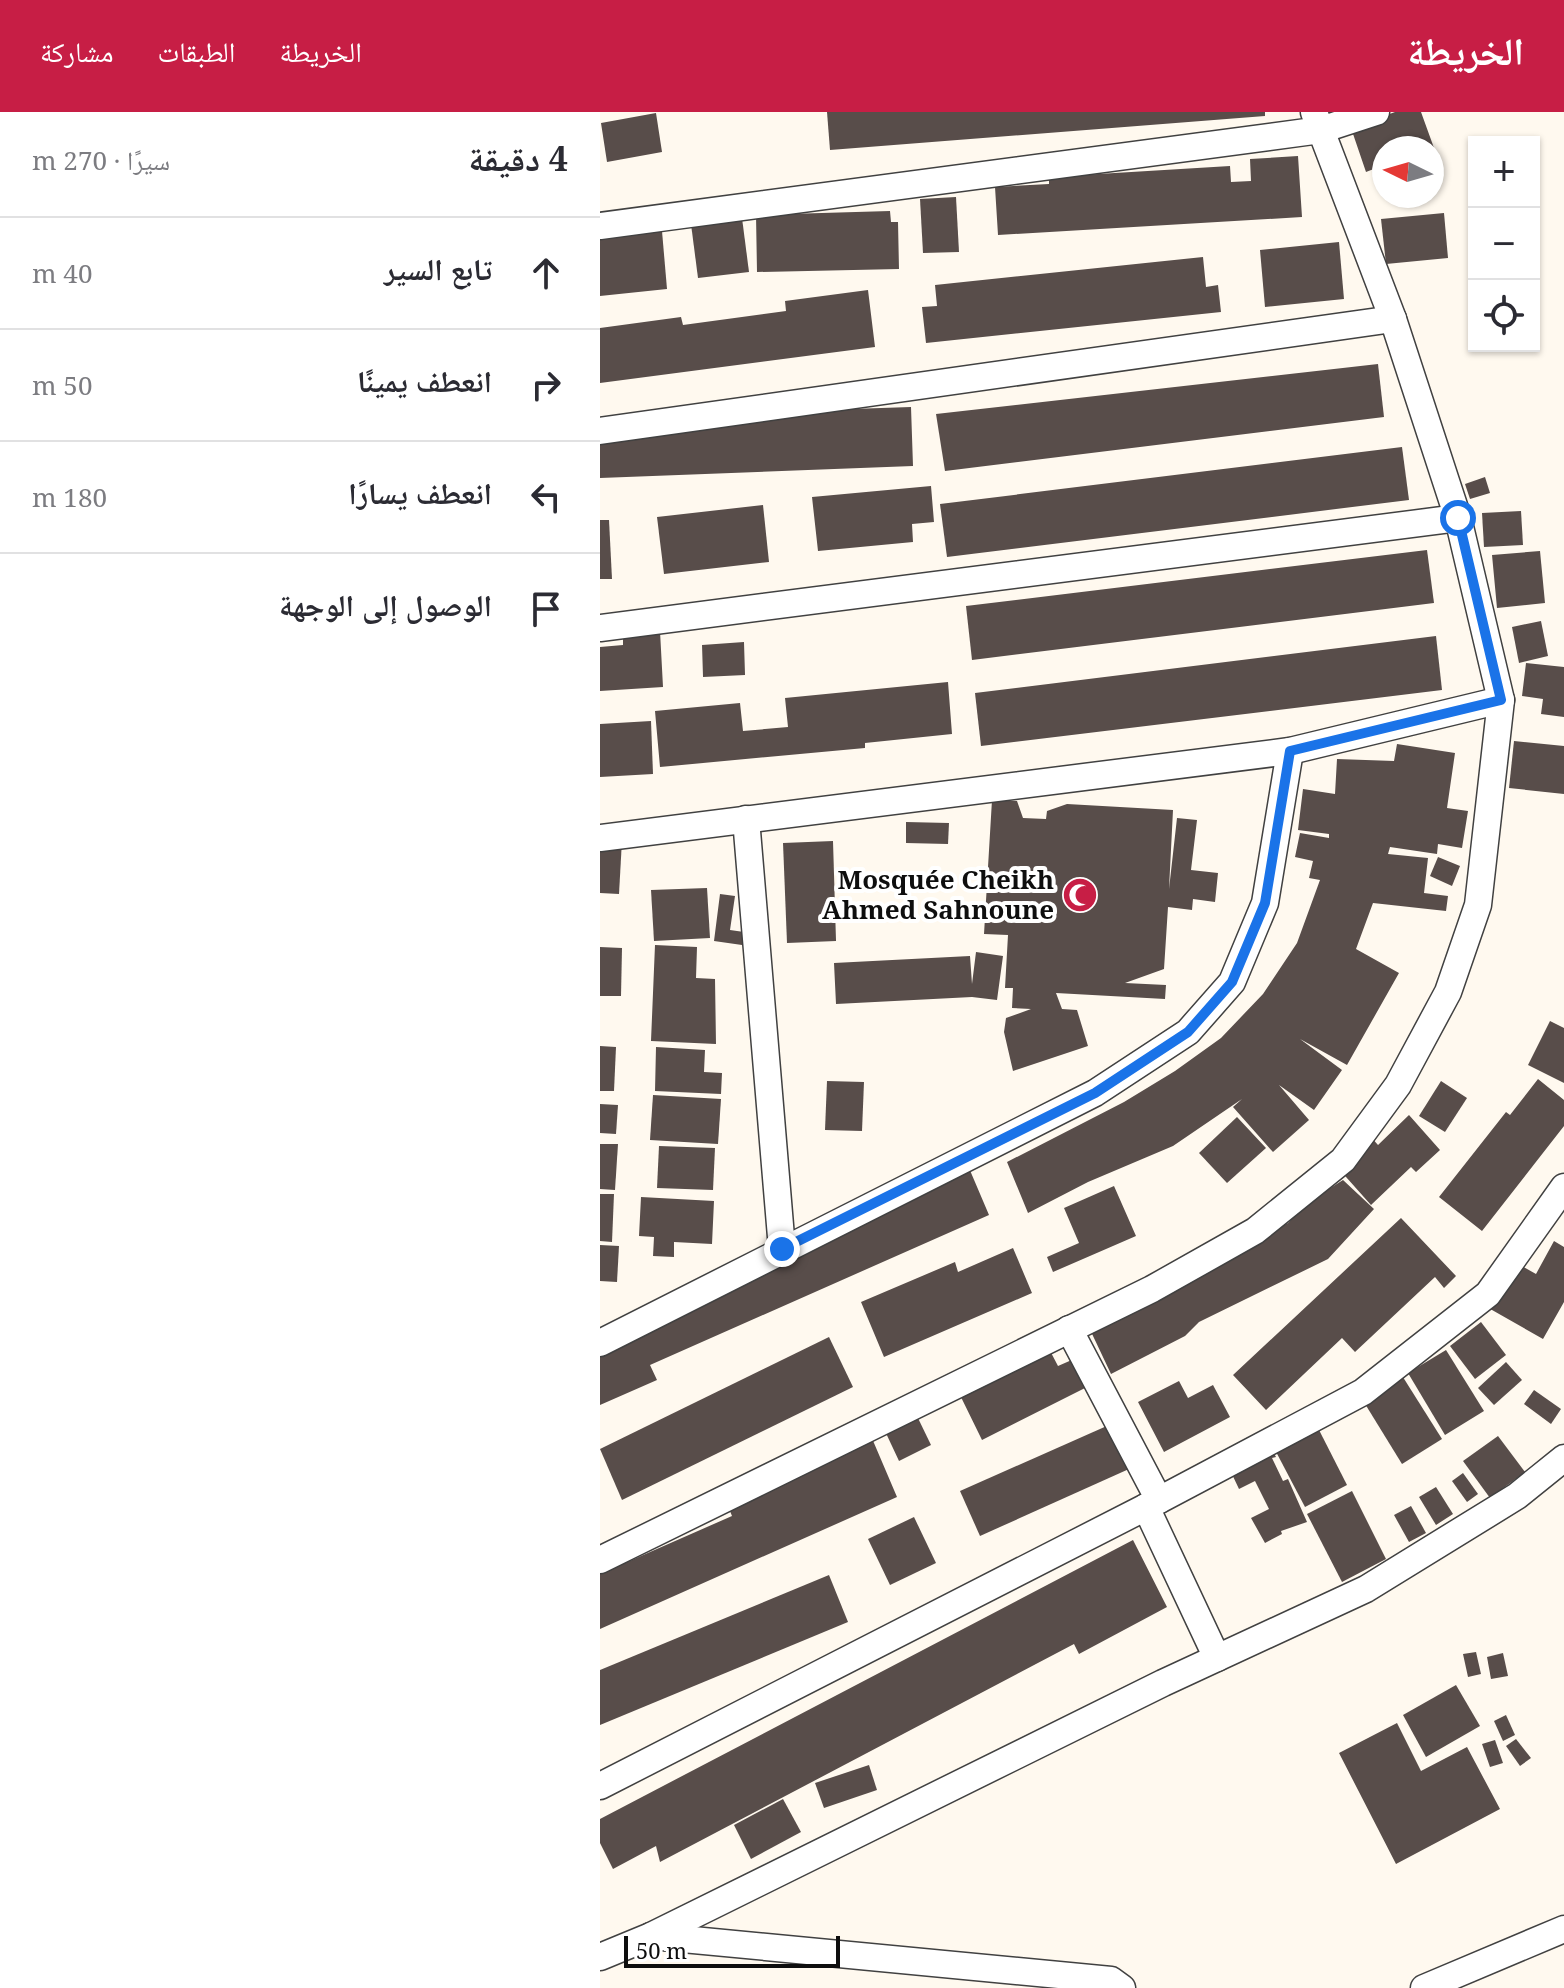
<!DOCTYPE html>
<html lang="ar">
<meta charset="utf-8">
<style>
body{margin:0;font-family:"Noto Serif","Noto Naskh Arabic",serif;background:#f2f2f3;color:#2b2b33;direction:rtl}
.controls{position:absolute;right:24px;top:24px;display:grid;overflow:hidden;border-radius:0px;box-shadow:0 2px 6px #0004}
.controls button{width:72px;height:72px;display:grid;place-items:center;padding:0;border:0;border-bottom:2px solid #e1e1e2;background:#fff;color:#2b2b33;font:40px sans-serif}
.compass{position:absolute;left:772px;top:24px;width:72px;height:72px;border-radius:50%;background:#fff;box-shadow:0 2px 6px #0004;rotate:275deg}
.scale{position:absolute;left:24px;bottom:20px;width:216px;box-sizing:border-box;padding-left:8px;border:4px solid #0e0e0e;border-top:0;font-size:22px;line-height:28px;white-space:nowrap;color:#0e0e0e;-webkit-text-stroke:6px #fff;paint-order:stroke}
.stop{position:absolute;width:24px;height:24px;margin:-18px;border:6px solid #1a73e8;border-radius:50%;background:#fff}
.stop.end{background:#1a73e8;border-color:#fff;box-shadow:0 2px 8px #0008}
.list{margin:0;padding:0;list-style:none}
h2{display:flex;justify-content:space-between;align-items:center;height:104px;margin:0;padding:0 32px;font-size:34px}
h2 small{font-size:26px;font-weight:400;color:#7c7c81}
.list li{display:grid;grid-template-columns:52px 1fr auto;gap:24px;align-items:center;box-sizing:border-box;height:112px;padding:0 32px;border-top:2px solid #e1e1e2}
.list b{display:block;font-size:30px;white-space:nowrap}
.list em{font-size:26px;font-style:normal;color:#7c7c81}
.icon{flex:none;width:44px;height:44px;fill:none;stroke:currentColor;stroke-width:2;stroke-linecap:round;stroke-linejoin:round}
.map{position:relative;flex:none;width:964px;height:1876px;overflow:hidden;direction:ltr}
header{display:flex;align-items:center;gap:48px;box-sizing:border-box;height:112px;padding:0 40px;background:#c71e45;color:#fff}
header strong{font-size:38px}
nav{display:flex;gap:44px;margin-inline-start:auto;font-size:28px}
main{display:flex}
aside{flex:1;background:#fff}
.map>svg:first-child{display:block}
.building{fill:#584d4a}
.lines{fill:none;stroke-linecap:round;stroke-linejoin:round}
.street-casing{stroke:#414141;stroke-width:29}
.street{stroke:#fff;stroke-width:26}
.route{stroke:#1a73e8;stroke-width:10}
.labels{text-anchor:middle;stroke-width:8;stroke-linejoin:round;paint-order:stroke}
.poi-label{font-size:26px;font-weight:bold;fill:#0e0e0e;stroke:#fff;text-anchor:end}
</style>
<header>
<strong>الخريطة</strong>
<nav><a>الخريطة</a><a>الطبقات</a><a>مشاركة</a></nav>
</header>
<main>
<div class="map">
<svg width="964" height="1876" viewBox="0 0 964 1876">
<rect width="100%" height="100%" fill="#fff9ef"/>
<g class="building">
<polygon points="227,0 665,0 665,4 230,38"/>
<polygon points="795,0 821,0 834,36 784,36 784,53 766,60 751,16"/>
<polygon points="56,1 62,40 7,50 1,11"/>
<polygon points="698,44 702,105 398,123 395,75 449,72 449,65 630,54 631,70 651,69 650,47"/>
<polygon points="356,85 359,140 323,141 320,87"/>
<polygon points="290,99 291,110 298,110 299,157 157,160 156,103"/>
<polygon points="844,101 848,146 786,152 781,107"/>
<polygon points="142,106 149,160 98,166 91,112"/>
<polygon points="62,119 67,177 0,184 0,125"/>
<polygon points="739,130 744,187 665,195 660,138"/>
<polygon points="603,145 606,175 618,173 621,200 326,231 322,195 337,194 335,173"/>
<polygon points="268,178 275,235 0,271 0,216 81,205 83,213 186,199 185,189"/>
<polygon points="778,252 784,305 345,359 336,302"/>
<polygon points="311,295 313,354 0,366 0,322 100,318 99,302"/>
<polygon points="802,335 809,388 347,445 340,392"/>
<polygon points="885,365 890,381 870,387 865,372"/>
<polygon points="331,374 334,410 312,412 313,430 218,439 212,385"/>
<polygon points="163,393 169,450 64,462 57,405"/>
<polygon points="921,399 923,433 884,435 882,401"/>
<polygon points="0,408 9,408 12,467 0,467"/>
<polygon points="827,438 834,491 372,548 366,494"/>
<polygon points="940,439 945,491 897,496 892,443"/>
<polygon points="941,509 948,544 919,551 912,515"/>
<polygon points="60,519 63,575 0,579 0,535 23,533 23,522"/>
<polygon points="836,524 842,578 381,634 375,581"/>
<polygon points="144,530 145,563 103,565 102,533"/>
<polygon points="926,551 964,555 964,605 941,602 943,587 922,584"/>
<polygon points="348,570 352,622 265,631 265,636 60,655 55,599 140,591 143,619 188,615 185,586"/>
<polygon points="51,609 53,662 0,665 0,612"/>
<polygon points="914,629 964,634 964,682 909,676"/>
<polygon points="797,632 855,641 847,696 868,699 862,736 838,732 837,742 790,735 788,742 828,746 824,781 848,784 846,799 773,791 756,837 799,861 747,953 700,927 742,958 714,998 679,973 709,1008 673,1040 633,995 642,987 573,1034 488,1070 428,1101 407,1050 524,990 575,959 621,926 663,882 697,831 720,768 709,766 713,749 695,745 700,721 729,726 729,722 698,718 703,677 735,682 737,647 794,649"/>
<polygon points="392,688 417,689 423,706 446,707 447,699 467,692 573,698 569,777 577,706 597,708 591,758 618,761 615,790 593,787 592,798 568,795 564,857 525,871 566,873 565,887 456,881 462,897 477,898 488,934 413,959 404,920 406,906 431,897 412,896 413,876 405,876 408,823 384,822"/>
<polygon points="306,710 349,711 348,732 306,731"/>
<polygon points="0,727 22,728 19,782 0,781"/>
<polygon points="233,729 236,829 187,831 183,731"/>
<polygon points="838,745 860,754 852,774 830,764"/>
<polygon points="107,776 110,826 54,829 51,778"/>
<polygon points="120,782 135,784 130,818 144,820 142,833 114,829"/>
<polygon points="55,833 97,835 96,866 115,867 116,932 51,929"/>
<polygon points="0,835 22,836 21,884 0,884"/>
<polygon points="376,840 403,844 397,888 372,885 236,892 234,851 370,844 372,872"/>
<polygon points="950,909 964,916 964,971 928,953"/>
<polygon points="0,934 16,935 14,979 0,979"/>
<polygon points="56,935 105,938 104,960 122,961 121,982 55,979"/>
<polygon points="938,967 964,988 964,1014 882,1119 839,1085 906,1000 910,1003"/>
<polygon points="227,969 264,970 262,1019 225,1018"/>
<polygon points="841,969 867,986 845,1020 819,1004"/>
<polygon points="53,983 121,987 118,1032 50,1028"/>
<polygon points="0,992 18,993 16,1022 0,1021"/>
<polygon points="809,1003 840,1038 816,1060 811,1055 771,1093 738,1056 771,1025 778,1033"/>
<polygon points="637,1005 666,1036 627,1071 599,1041"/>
<polygon points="0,1032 18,1032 15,1078 0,1077"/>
<polygon points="59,1034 115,1036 113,1078 57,1076"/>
<polygon points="369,1056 389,1103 50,1253 57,1268 0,1293 0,1219"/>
<polygon points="743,1068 774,1097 728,1147 599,1210 585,1224 511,1262 485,1207 571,1163 584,1175 606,1151 688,1111 707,1091"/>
<polygon points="514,1074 536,1124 453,1160 447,1145 479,1131 464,1096"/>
<polygon points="0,1082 14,1082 12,1130 0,1129"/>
<polygon points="41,1085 114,1089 112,1132 74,1130 74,1145 53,1144 54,1125 39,1124"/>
<polygon points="801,1106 856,1164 844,1176 835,1165 755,1240 742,1226 666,1298 633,1263"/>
<polygon points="954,1129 964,1135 964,1190 943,1227 885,1194 911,1148 936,1162"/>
<polygon points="0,1133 19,1134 17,1170 0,1169"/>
<polygon points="413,1136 432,1181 284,1245 261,1190 355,1150 358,1160"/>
<polygon points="881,1210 906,1243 875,1267 850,1234"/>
<polygon points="229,1225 253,1275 22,1388 0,1337"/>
<polygon points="447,1233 458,1254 474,1247 487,1275 382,1328 358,1279"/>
<polygon points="846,1238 884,1299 845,1323 808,1261"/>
<polygon points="906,1250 922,1268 894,1293 878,1276"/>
<polygon points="801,1262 842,1327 802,1352 762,1287"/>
<polygon points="579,1269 588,1286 613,1273 630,1305 564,1340 538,1290"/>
<polygon points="934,1278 961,1297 951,1312 924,1292"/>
<polygon points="316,1302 331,1333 299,1349 284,1317"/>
<polygon points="509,1313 529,1357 380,1424 360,1379"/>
<polygon points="717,1314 747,1373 705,1395 674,1336"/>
<polygon points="271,1324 297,1385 0,1517 0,1462 132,1404 128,1394"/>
<polygon points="898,1324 925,1360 890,1386 863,1349"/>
<polygon points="671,1336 676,1345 672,1346 683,1369 688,1367 707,1410 681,1419 682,1422 665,1431 651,1406 669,1397 655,1369 639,1377 630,1358"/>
<polygon points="863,1361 878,1382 867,1390 852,1369"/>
<polygon points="836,1375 853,1402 836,1413 819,1385"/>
<polygon points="752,1379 786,1447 742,1470 707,1402"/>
<polygon points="811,1394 826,1421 809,1430 794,1403"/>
<polygon points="314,1405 336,1451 290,1473 268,1427"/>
<polygon points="533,1428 567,1495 479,1542 474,1532 60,1750 56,1734 13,1757 0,1731 0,1707"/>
<polygon points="229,1463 248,1510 0,1613 0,1558"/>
<polygon points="876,1540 881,1562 868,1565 863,1542"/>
<polygon points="903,1541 908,1564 891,1567 887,1545"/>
<polygon points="856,1573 880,1614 826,1645 803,1603"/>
<polygon points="906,1603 915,1623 903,1629 894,1609"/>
<polygon points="797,1611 821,1659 867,1635 900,1697 796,1752 739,1641"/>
<polygon points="916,1627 931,1646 920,1654 906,1634"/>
<polygon points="895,1628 903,1651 890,1655 882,1632"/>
<polygon points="269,1653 277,1678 224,1696 215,1671"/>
<polygon points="183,1687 201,1720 151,1747 134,1713"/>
</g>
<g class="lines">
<g class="street-casing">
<g id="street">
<polyline points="0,114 721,18 776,0"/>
<polyline points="0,319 793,207"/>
<polyline points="0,516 858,406"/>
<polyline points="146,707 182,1137"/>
<polyline points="0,726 690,639 901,588"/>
<polyline points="469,1217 559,1388"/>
<polyline points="0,1231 495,981 588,920 632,870 665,791 690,639"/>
<polyline points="546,1395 617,1546"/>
<polyline points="0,1448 552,1177 655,1119 743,1048 798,973 848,880 878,793 901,588 858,406 793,207 714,0"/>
<polyline points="0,1674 546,1395 763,1280 888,1182 964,1075"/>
<polyline points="51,1824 511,1868 522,1876"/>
<polyline points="0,1845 51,1824 563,1571 766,1477 917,1384 964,1346"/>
<polyline points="824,1876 964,1817"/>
</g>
</g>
<use href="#street" class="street"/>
</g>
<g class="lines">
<polyline class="route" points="182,1137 495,981 588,920 632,870 665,791 690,639 901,588 858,406"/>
</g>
<defs>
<g id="mosque-disc" transform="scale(1.8)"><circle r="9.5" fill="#c71e45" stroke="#fff"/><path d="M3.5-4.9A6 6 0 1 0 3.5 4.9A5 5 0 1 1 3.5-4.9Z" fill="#fff"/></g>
</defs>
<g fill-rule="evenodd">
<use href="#mosque-disc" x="480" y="783"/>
</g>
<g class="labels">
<g class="poi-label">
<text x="454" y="777">Mosquée Cheikh<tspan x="454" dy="30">Ahmed Sahnoune</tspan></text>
</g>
</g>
</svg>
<div class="controls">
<button>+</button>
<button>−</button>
<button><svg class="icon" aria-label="locate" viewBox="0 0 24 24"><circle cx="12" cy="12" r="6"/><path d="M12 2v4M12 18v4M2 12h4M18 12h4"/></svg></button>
</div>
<svg class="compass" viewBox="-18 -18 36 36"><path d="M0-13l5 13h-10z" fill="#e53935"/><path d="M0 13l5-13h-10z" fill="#7c7c81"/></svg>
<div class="scale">50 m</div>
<div class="stop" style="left:858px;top:406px"></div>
<div class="stop end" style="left:182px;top:1137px"></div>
</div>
<aside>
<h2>4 دقيقة<small>سيرًا · 270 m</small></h2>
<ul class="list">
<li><svg class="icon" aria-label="ahead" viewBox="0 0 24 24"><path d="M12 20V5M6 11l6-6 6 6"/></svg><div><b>تابع السير</b></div><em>40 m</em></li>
<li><svg class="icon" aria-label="right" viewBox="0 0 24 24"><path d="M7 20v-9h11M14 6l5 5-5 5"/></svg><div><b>انعطف يمينًا</b></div><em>50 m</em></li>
<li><svg class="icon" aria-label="left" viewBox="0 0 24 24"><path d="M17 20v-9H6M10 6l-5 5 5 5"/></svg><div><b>انعطف يسارًا</b></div><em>180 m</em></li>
<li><svg class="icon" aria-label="arrive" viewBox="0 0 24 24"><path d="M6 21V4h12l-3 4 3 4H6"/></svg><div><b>الوصول إلى الوجهة</b></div></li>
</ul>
</aside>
</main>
